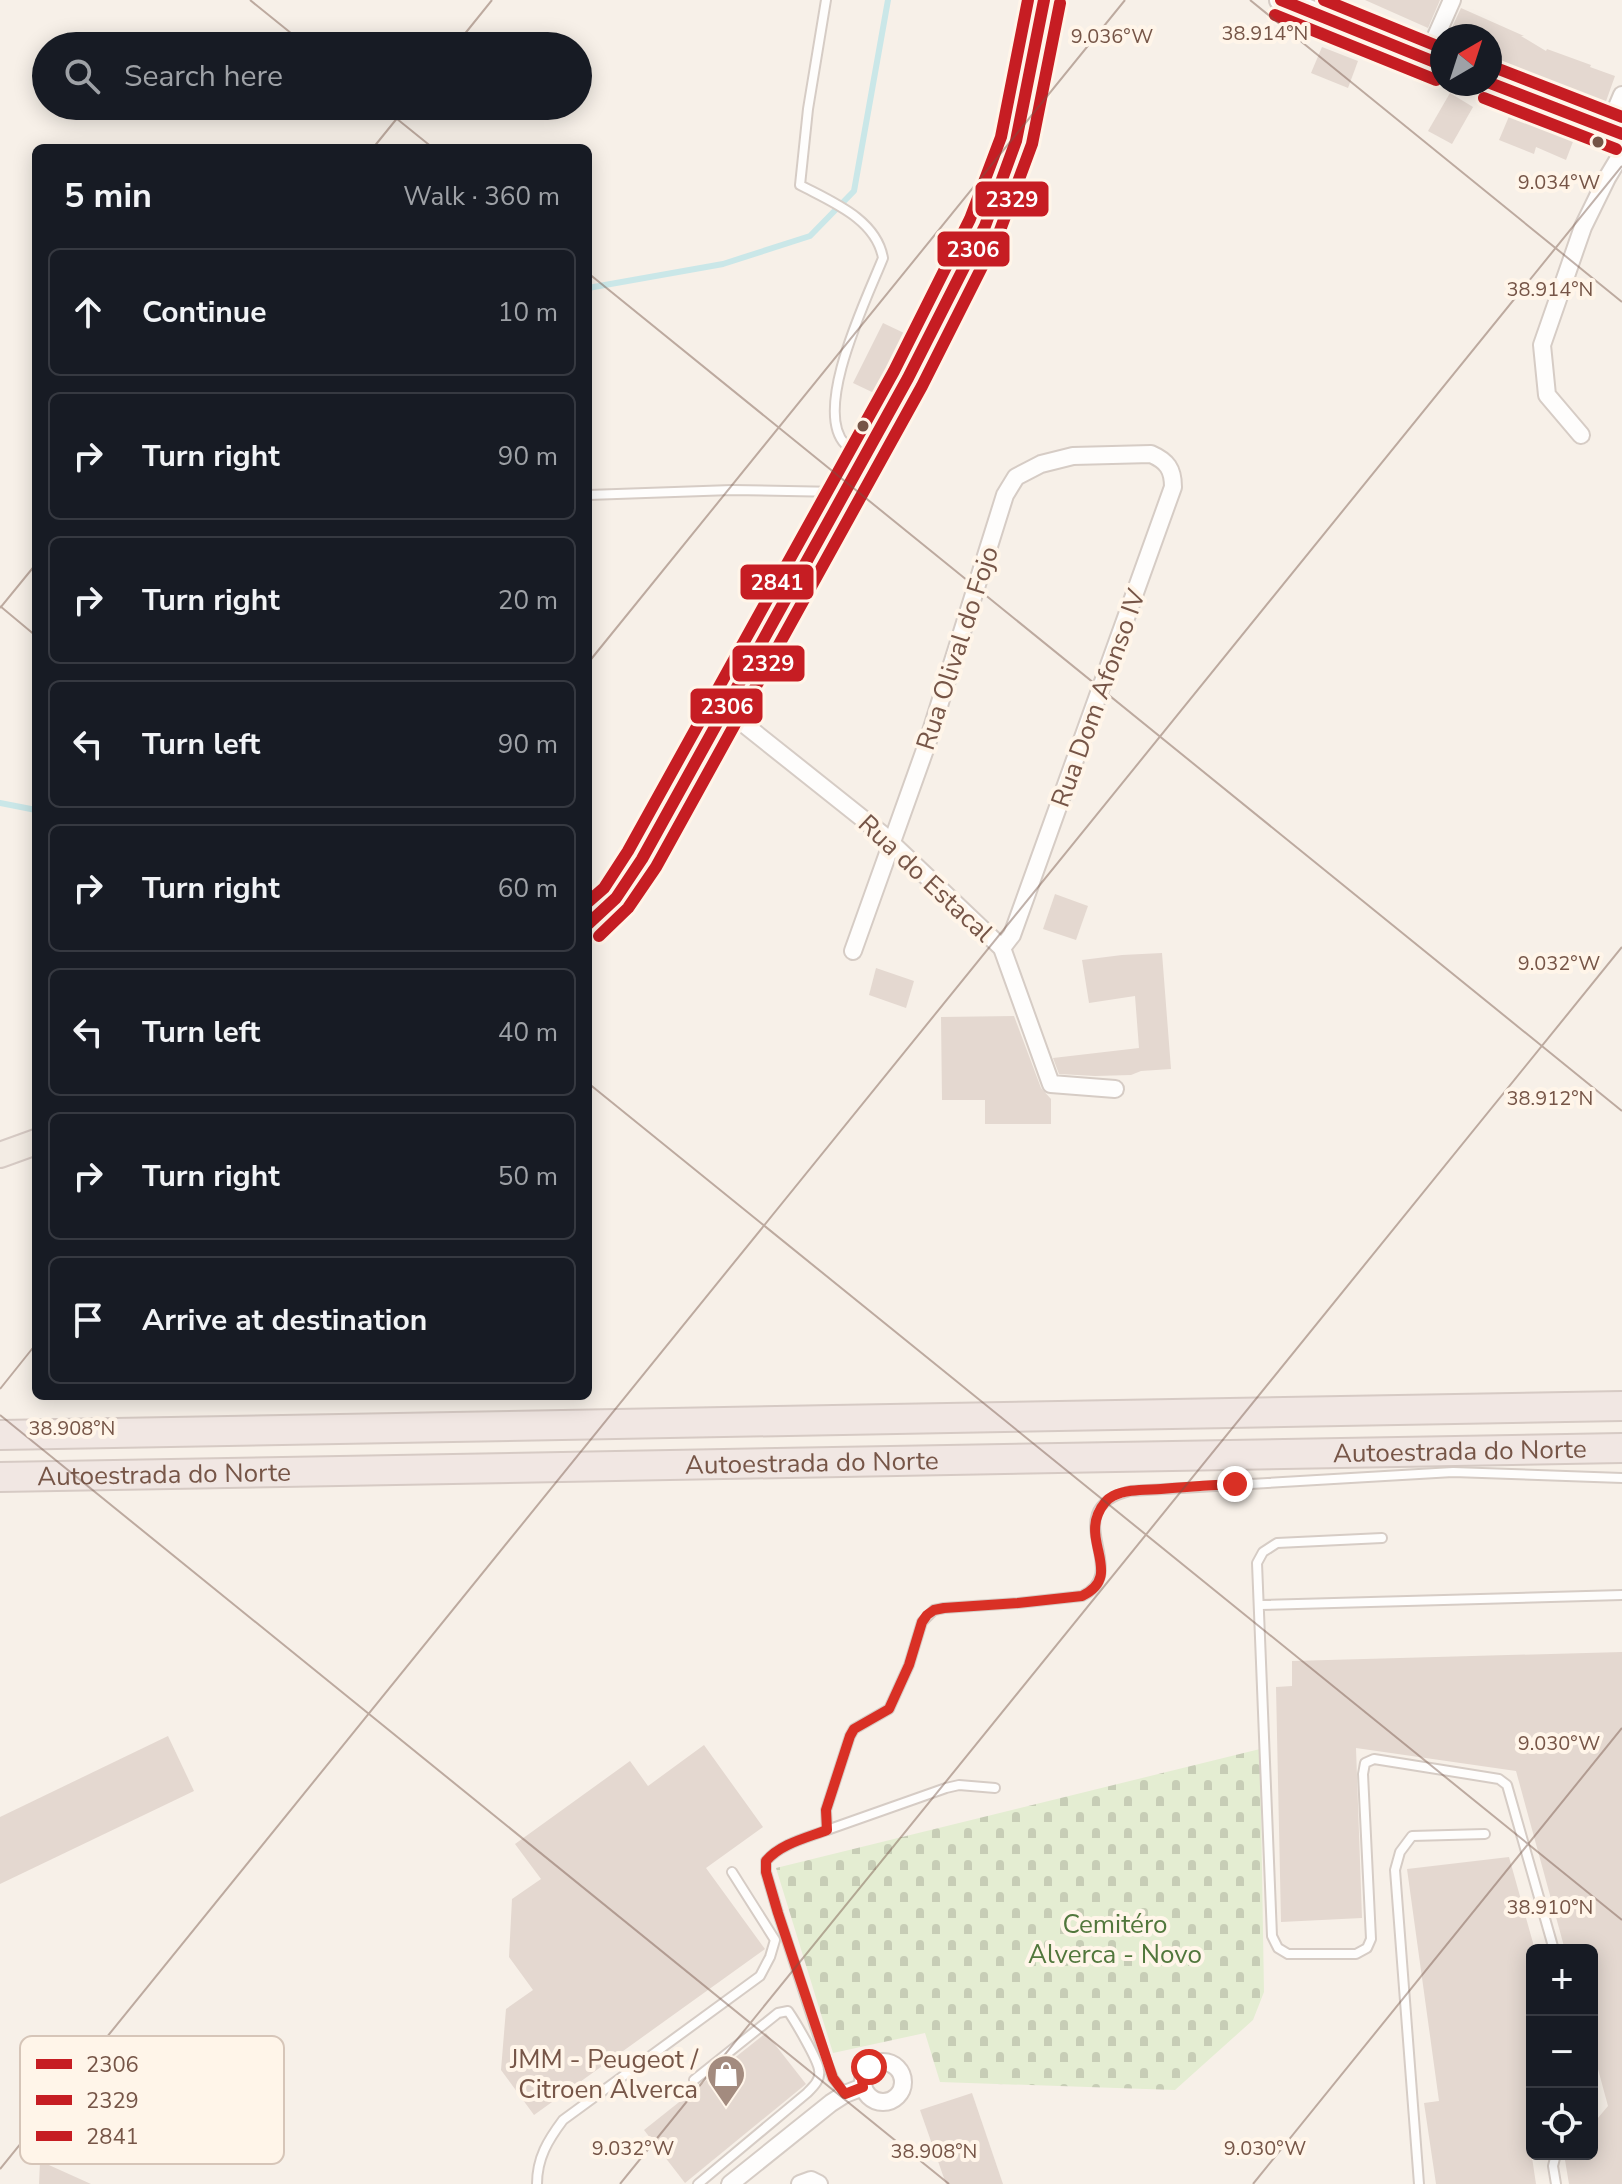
<!DOCTYPE html>
<meta charset="utf-8">
<style>
body{margin:0;font-family:"Nunito Sans",sans-serif;background:#20242c;color:#f1f3f6}
.controls{position:absolute;right:24px;bottom:24px;display:grid;overflow:hidden;border-radius:12px;box-shadow:0 4px 20px #0003}
.controls button{width:72px;height:72px;display:grid;place-items:center;padding:0;border:0;border-bottom:2px solid #363941;background:#171b24;color:#f1f3f6;font:40px sans-serif}
.compass{position:absolute;left:1430px;top:24px;width:72px;height:72px;border-radius:50%;background:#171b24;box-shadow:0 4px 20px #0003;rotate:39deg}
.stop{position:absolute;width:24px;height:24px;margin:-18px;border:6px solid #d93025;border-radius:50%;background:#fff}
.stop.end{background:#d93025;border-color:#fff;box-shadow:0 2px 8px #0008}
.list{margin:0;padding:0;list-style:none}
h2{display:flex;justify-content:space-between;align-items:center;height:104px;margin:0;padding:0 32px;font-size:34px}
h2 small{font-size:26px;font-weight:400;color:#9ea1a6}
.list li{display:grid;grid-template-columns:52px 1fr auto;gap:24px;align-items:center;box-sizing:border-box;height:128px;margin:0 16px 16px;padding:0 16px;border:2px solid #363941;border-radius:12px}
.list b{display:block;font-size:30px;white-space:nowrap}
.list em{font-size:26px;font-style:normal;color:#9ea1a6}
.icon{flex:none;width:44px;height:44px;fill:none;stroke:currentColor;stroke-width:2;stroke-linecap:round;stroke-linejoin:round}
.map{position:relative;flex:none;width:1622px;height:2184px;overflow:hidden}
.search{position:absolute;background:#171b24;box-shadow:0 4px 20px #0003;left:32px;top:32px;width:560px;height:88px;display:flex;align-items:center;gap:20px;box-sizing:border-box;padding:0 28px;border-radius:44px;color:#9ea1a6;font-size:30px}
.panel{position:absolute;background:#171b24;box-shadow:0 4px 20px #0003;left:32px;top:144px;width:560px;height:1256px;border-radius:12px}
.map>svg:first-child{display:block}
.cemetery{fill:url(#cemetery-stones)}
.lines{fill:none;stroke-linecap:round;stroke-linejoin:round}
.stream{stroke:#cae7e8;stroke-width:6}
.building{fill:#e4d8d0}
.lane-casing{stroke:#d6ccc5;stroke-width:12}
.street-casing{stroke:#d6ccc5;stroke-width:20}
.secondary-casing{stroke:#d6cbc4;stroke-width:26}
.primary-casing{stroke:#d6cac4;stroke-width:28}
.highway-casing{stroke:#d6cac4;stroke-width:32}
.lane{stroke:#fefdfc;stroke-width:8}
.street{stroke:#fefdfc;stroke-width:16}
.secondary{stroke:#fefdfc;stroke-width:22}
.primary{stroke:#f3ece4;stroke-width:24}
.highway{stroke:#f1e7e3;stroke-width:28}
.bus-1-casing{stroke:#fff5e9;stroke-width:18}
.bus-2-casing{stroke:#fff5e9;stroke-width:18}
.bus-3-casing{stroke:#fff5e9;stroke-width:18}
.bus-1{stroke:#c61d23;stroke-width:12}
.bus-2{stroke:#c61d23;stroke-width:12}
.bus-3{stroke:#c61d23;stroke-width:12}
.route{stroke:#d93025;stroke-width:10}
.ticks{fill:none;stroke:#765547;stroke-width:2;stroke-opacity:0.45}
.bus-dot{fill:#765547;stroke:#fff5e9;stroke-width:3}
.labels{text-anchor:middle;stroke-width:8;stroke-linejoin:round;paint-order:stroke}
.street-label{font-size:26px;fill:#765547;stroke:#fff5e9}
.park-label{font-size:26px;fill:#51773c;stroke:#fff5e9}
.poi-label{font-size:26px;fill:#765547;stroke:#fff5e9;text-anchor:end}
.key{fill:#fff5e9;stroke:#d6c5b8;stroke-width:2}
.key-label{font-size:22px;fill:#765547}
.ticks-label{font-size:20px;text-anchor:middle;fill:#765547;stroke:#fff5e9;stroke-width:8;stroke-linejoin:round;paint-order:stroke}
.line-badge{stroke:#fff5e9;stroke-width:3}
.badge-label{font-size:22px;text-anchor:middle;font-weight:bold;fill:#fff}
</style>
<div class="map">
<svg width="1622" height="2184" viewBox="0 0 1622 2184">
<defs>
<pattern id="cemetery-stones" width="16" height="16" patternUnits="userSpaceOnUse" patternTransform="scale(2)"><rect width="16" height="16" fill="#e4edd2"/><path d="M2 7V4a2 2 0 0 1 4 0v3zM10 15v-3a2 2 0 0 1 4 0v3z" fill="#c7cdb6"/></pattern>
</defs>
<rect width="100%" height="100%" fill="#f7f0e8"/>
<polygon class="cemetery" points="1260,1749 1264,1992 1253,2020 1175,2090 940,2082 925,2033 833,2053 776,1868"/>
<g class="lines">
<g class="stream">
<polyline points="588,288 723,264 810,236 854,191 888,0"/>
<polyline points="0,803 36,810"/>
</g>
</g>
<g class="building">
<polygon points="1365,0 1440,0 1428,28"/>
<polygon points="1461,8 1524,36 1521,36 1546,51 1547,49 1591,65 1590,67 1615,76 1604,107 1579,98 1580,95 1526,75 1490,54 1490,36 1448,36"/>
<polygon points="1322,47 1358,61 1348,88 1311,73"/>
<polygon points="1450,93 1473,107 1452,144 1428,131"/>
<polygon points="1510,114 1574,139 1566,160 1536,147 1534,154 1499,140"/>
<polygon points="883,323 904,333 874,393 853,383"/>
<polygon points="1055,894 1088,906 1076,940 1043,929"/>
<polygon points="1162,953 1171,1069 1141,1071 1131,1075 1095,1076 1059,1074 1053,1058 1139,1048 1135,996 1089,1003 1082,960 1122,955"/>
<polygon points="876,968 914,981 906,1008 869,995"/>
<polygon points="1014,1016 1041,1088 1051,1099 1051,1124 985,1124 985,1100 942,1100 941,1017"/>
<polygon points="1622,1652 1622,2184 1569,2184 1564,2154 1592,2154 1592,2125 1608,2106 1592,2047 1592,1950 1565,1950 1516,1771 1356,1748 1362,1918 1281,1922 1276,1687 1292,1686 1292,1661"/>
<polygon points="168,1736 194,1791 0,1884 0,1817"/>
<polygon points="704,1745 763,1827 706,1868 765,1949 534,2115 501,2070 506,2009 533,1990 509,1957 512,1899 541,1879 515,1844 630,1761 648,1786"/>
<polygon points="1509,1857 1535,1950 1532,1950 1532,2130 1528,2131 1536,2184 1436,2184 1424,2103 1439,2101 1407,1869"/>
<polygon points="766,2033 806,2084 685,2183 644,2130"/>
<polygon points="972,2093 1003,2184 946,2184 920,2110"/>
<polygon points="40,2161 91,2184 39,2184"/>
</g>
<g class="lines">
<g class="lane-casing">
<g id="lane">
<path d="M826 0 808 109 800 185C832 202 876 219 883 258 868 296 812 409 845 444 849 448 856 451 861 454"/>
<polyline points="588,495 732,490 840,492"/>
<polyline points="1382,1538 1277,1543 1263,1552 1257,1563 1272,1936 1278,1948 1288,1954 1356,1954 1367,1948 1371,1939 1363,1774 1365,1763 1374,1759 1499,1779 1507,1785 1554,1950"/>
<polyline points="1259,1605 1622,1595"/>
<polyline points="827,1830 946,1788 959,1785 995,1788"/>
<path d="M694 2080 778 2013 788 2011C795 2021 818 2060 819 2070 821 2080 813 2087 807 2093L698 2184"/>
<path d="M845 2094 833 2078 827 2063 778 1913 766 1872V1861C780 1844 806 1838 827 1830L826 1810 850 1736 854 1729 889 1709 909 1665 922 1622 934 1610 944 1608 1018 1603 1082 1596C1134 1571 1054 1510 1130 1491L1453 1472 1622 1478"/>
<path d="M537 2184C537 2158 548 2140 563 2120L760 1976 770 1957 775 1940 732 1872"/>
<polyline points="1419,2184 1395,1870 1400,1852 1412,1836 1485,1834"/>
<polyline points="1556,2184 1553,2166 1556,2154"/>
</g>
</g>
<g class="street-casing">
<g id="street">
<polyline points="1426,59 1452,0"/>
<polyline points="1608,128 1622,95"/>
<polyline points="1581,435 1547,395 1542,345 1583,227 1607,178 1622,153"/>
<polyline points="725,709 882,834 1002,948 1051,1084 1115,1089"/>
<path d="M853 951 927 744 1005 495 1016 477 1041 464 1073 456 1151 454C1167 461 1173 469 1173 487L1012 935 1002 948"/>
<circle cx="883" cy="2082" r="20"/>
<polyline points="730,2184 831,2103 845,2094 863,2087"/>
<polyline points="800,2184 811,2180 819,2184"/>
</g>
</g>
<g class="secondary-casing">
<g id="secondary">
<polyline points="1281,0 1442,65"/>
<polyline points="1490,83 1622,134"/>
</g>
</g>
<g class="primary-casing">
<g id="primary">
<polyline points="588,924 616,898 642,859 908,378 985,226 1004,177 1016,141 1044,0"/>
<polyline points="0,1155 36,1142"/>
</g>
</g>
<g class="highway-casing">
<g id="highway">
<polyline points="0,1435 1622,1406"/>
<path id="s1" d="M0 1477 1622 1448"/>
</g>
</g>
<use href="#lane" class="lane"/>
<use href="#street" class="street"/>
<use href="#secondary" class="secondary"/>
<use href="#primary" class="primary"/>
<use href="#highway" class="highway"/>
<g class="bus-1-casing">
<g id="bus-1">
<polyline points="1281,0 1442,65"/>
<polyline points="1490,83 1622,134"/>
<polyline points="588,924 616,898 642,859 908,378 985,226 1016,141 1044,0"/>
</g>
</g>
<g class="bus-2-casing">
<g id="bus-2">
<polyline points="1275,15 1436,80"/>
<polyline points="1484,98 1616,149"/>
<polyline points="599,936 628,908 656,867 922,386 999,233 1032,144 1060,3"/>
</g>
</g>
<g class="bus-3-casing">
<g id="bus-3">
<polyline points="1324,0 1442,48"/>
<polyline points="1496,68 1622,117"/>
<polyline points="588,902 604,888 628,851 894,371 970,219 1001,137 1028,0"/>
</g>
</g>
<use href="#bus-1" class="bus-1"/>
<use href="#bus-2" class="bus-2"/>
<use href="#bus-3" class="bus-3"/>
</g>
<g class="lines">
<path class="route" d="M869 2067 862 2080 863 2087 845 2094 833 2078 778 1913 766 1872V1861C780 1844 806 1838 827 1830L826 1810 850 1736 854 1729 889 1709 909 1665 922 1622 927 1615 934 1610 944 1608 1018 1603 1082 1596C1122 1577 1085 1545 1098 1514 1101 1507 1105 1500 1113 1496 1127 1489 1145 1490 1161 1489 1185 1487 1210 1485 1235 1484"/>
</g>
<path class="ticks" d="M250 0 307 46M1250 0 1622 302M455 46 492 0M381 106 433 148M373 148 407 106M588 273 1622 1111M0 606 36 636M0 608 36 564M588 663 1125 0M588 1083 1622 1920M0 1389 36 1344M0 1415 949 2184M0 2169 1622 166M620 2184 1622 947M1253 2184 1622 1728"/>
<defs>
<g id="shop-pin" transform="scale(2)"><path d="M0 17L-7.5 6A9.5 9.5 0 1 1 7.5 6Z" fill="#a38b7f" stroke="#fff5e9"/><path d="M-5-2.5h2.3a2.7 3.5 0 0 1 5.4 0H5L5.5 6h-11ZM-1.5-2.5h3a1.5 2.3 0 0 0-3 0Z" fill="#fff"/></g>
</defs>
<g fill-rule="evenodd">
<use href="#shop-pin" x="726" y="2074"/>
</g>
<g class="bus-dot">
<circle cx="1598" cy="142" r="7"/>
<circle cx="863" cy="426" r="7"/>
</g>
<g class="labels">
<g class="street-label">
<text transform="translate(957 648) rotate(-72)" y="9">Rua Olival do Fojo</text>
<text transform="translate(1098 698) rotate(-70)" y="9">Rua Dom Afonso IV</text>
<text transform="translate(926 878) rotate(43)" y="9">Rua do Estacal</text>
<text dy="9" stroke="none"><textPath href="#s1" startOffset="1460">Autoestrada do Norte</textPath></text>
<text dy="9" stroke="none"><textPath href="#s1" startOffset="812">Autoestrada do Norte</textPath></text>
<text dy="9" stroke="none"><textPath href="#s1" startOffset="164">Autoestrada do Norte</textPath></text>
</g>
<g class="park-label">
<text x="1115" y="1933">Cemitéro<tspan x="1115" dy="30">Alverca - Novo</tspan></text>
</g>
<g class="poi-label">
<text x="698" y="2068">JMM - Peugeot /<tspan x="698" dy="30">Citroen Alverca</tspan></text>
</g>
</g>
<rect x="20" y="2036" width="264" height="128" rx="12" class="key"/>
<rect x="36" y="2059" width="36" height="10" fill="#c61d23"/>
<rect x="36" y="2095" width="36" height="10" fill="#c61d23"/>
<rect x="36" y="2131" width="36" height="10" fill="#c61d23"/>
<g class="key-label">
<text x="86" y="2072">2306</text>
<text x="86" y="2108">2329</text>
<text x="86" y="2144">2841</text>
</g>
<g class="ticks-label">
<text x="1265" y="40">38.914°N</text>
<text x="1112" y="43">9.036°W</text>
<text x="1559" y="189">9.034°W</text>
<text x="1550" y="296">38.914°N</text>
<text x="1559" y="970">9.032°W</text>
<text x="1550" y="1105">38.912°N</text>
<text x="72" y="1435">38.908°N</text>
<text x="1559" y="1750">9.030°W</text>
<text x="1550" y="1914">38.910°N</text>
<text x="633" y="2155">9.032°W</text>
<text x="1265" y="2155">9.030°W</text>
<text x="934" y="2158">38.908°N</text>
</g>
<g class="line-badge">
<rect x="974" y="180" width="76" height="38" rx="8" fill="#c61d23"/>
<rect x="936" y="230" width="75" height="38" rx="8" fill="#c61d23"/>
<rect x="739" y="563" width="76" height="38" rx="8" fill="#c61d23"/>
<rect x="731" y="644" width="75" height="39" rx="8" fill="#c61d23"/>
<rect x="689" y="687" width="75" height="38" rx="8" fill="#c61d23"/>
</g>
<g class="badge-label">
<text x="1012" y="207">2329</text>
<text x="973" y="257">2306</text>
<text x="777" y="590">2841</text>
<text x="768" y="671">2329</text>
<text x="727" y="714">2306</text>
</g>
</svg>
<div class="controls">
<button>+</button>
<button>−</button>
<button><svg class="icon" aria-label="locate" viewBox="0 0 24 24"><circle cx="12" cy="12" r="6"/><path d="M12 2v4M12 18v4M2 12h4M18 12h4"/></svg></button>
</div>
<svg class="compass" viewBox="-18 -18 36 36"><path d="M0-13l5 13h-10z" fill="#e53935"/><path d="M0 13l5-13h-10z" fill="#9ea1a6"/></svg>
<div class="stop" style="left:869px;top:2067px"></div>
<div class="stop end" style="left:1235px;top:1484px"></div>
<div class="search"><svg class="icon" aria-label="search" viewBox="0 0 24 24"><circle cx="10" cy="10" r="6"/><path d="M15 15l6 6"/></svg>Search here</div>
<section class="panel">
<h2>5 min<small>Walk · 360 m</small></h2>
<ul class="list">
<li><svg class="icon" aria-label="ahead" viewBox="0 0 24 24"><path d="M12 20V5M6 11l6-6 6 6"/></svg><div><b>Continue</b></div><em>10 m</em></li>
<li><svg class="icon" aria-label="right" viewBox="0 0 24 24"><path d="M7 20v-9h11M14 6l5 5-5 5"/></svg><div><b>Turn right</b></div><em>90 m</em></li>
<li><svg class="icon" aria-label="right" viewBox="0 0 24 24"><path d="M7 20v-9h11M14 6l5 5-5 5"/></svg><div><b>Turn right</b></div><em>20 m</em></li>
<li><svg class="icon" aria-label="left" viewBox="0 0 24 24"><path d="M17 20v-9H6M10 6l-5 5 5 5"/></svg><div><b>Turn left</b></div><em>90 m</em></li>
<li><svg class="icon" aria-label="right" viewBox="0 0 24 24"><path d="M7 20v-9h11M14 6l5 5-5 5"/></svg><div><b>Turn right</b></div><em>60 m</em></li>
<li><svg class="icon" aria-label="left" viewBox="0 0 24 24"><path d="M17 20v-9H6M10 6l-5 5 5 5"/></svg><div><b>Turn left</b></div><em>40 m</em></li>
<li><svg class="icon" aria-label="right" viewBox="0 0 24 24"><path d="M7 20v-9h11M14 6l5 5-5 5"/></svg><div><b>Turn right</b></div><em>50 m</em></li>
<li><svg class="icon" aria-label="arrive" viewBox="0 0 24 24"><path d="M6 21V4h12l-3 4 3 4H6"/></svg><div><b>Arrive at destination</b></div></li>
</ul>
</section>
</div>
